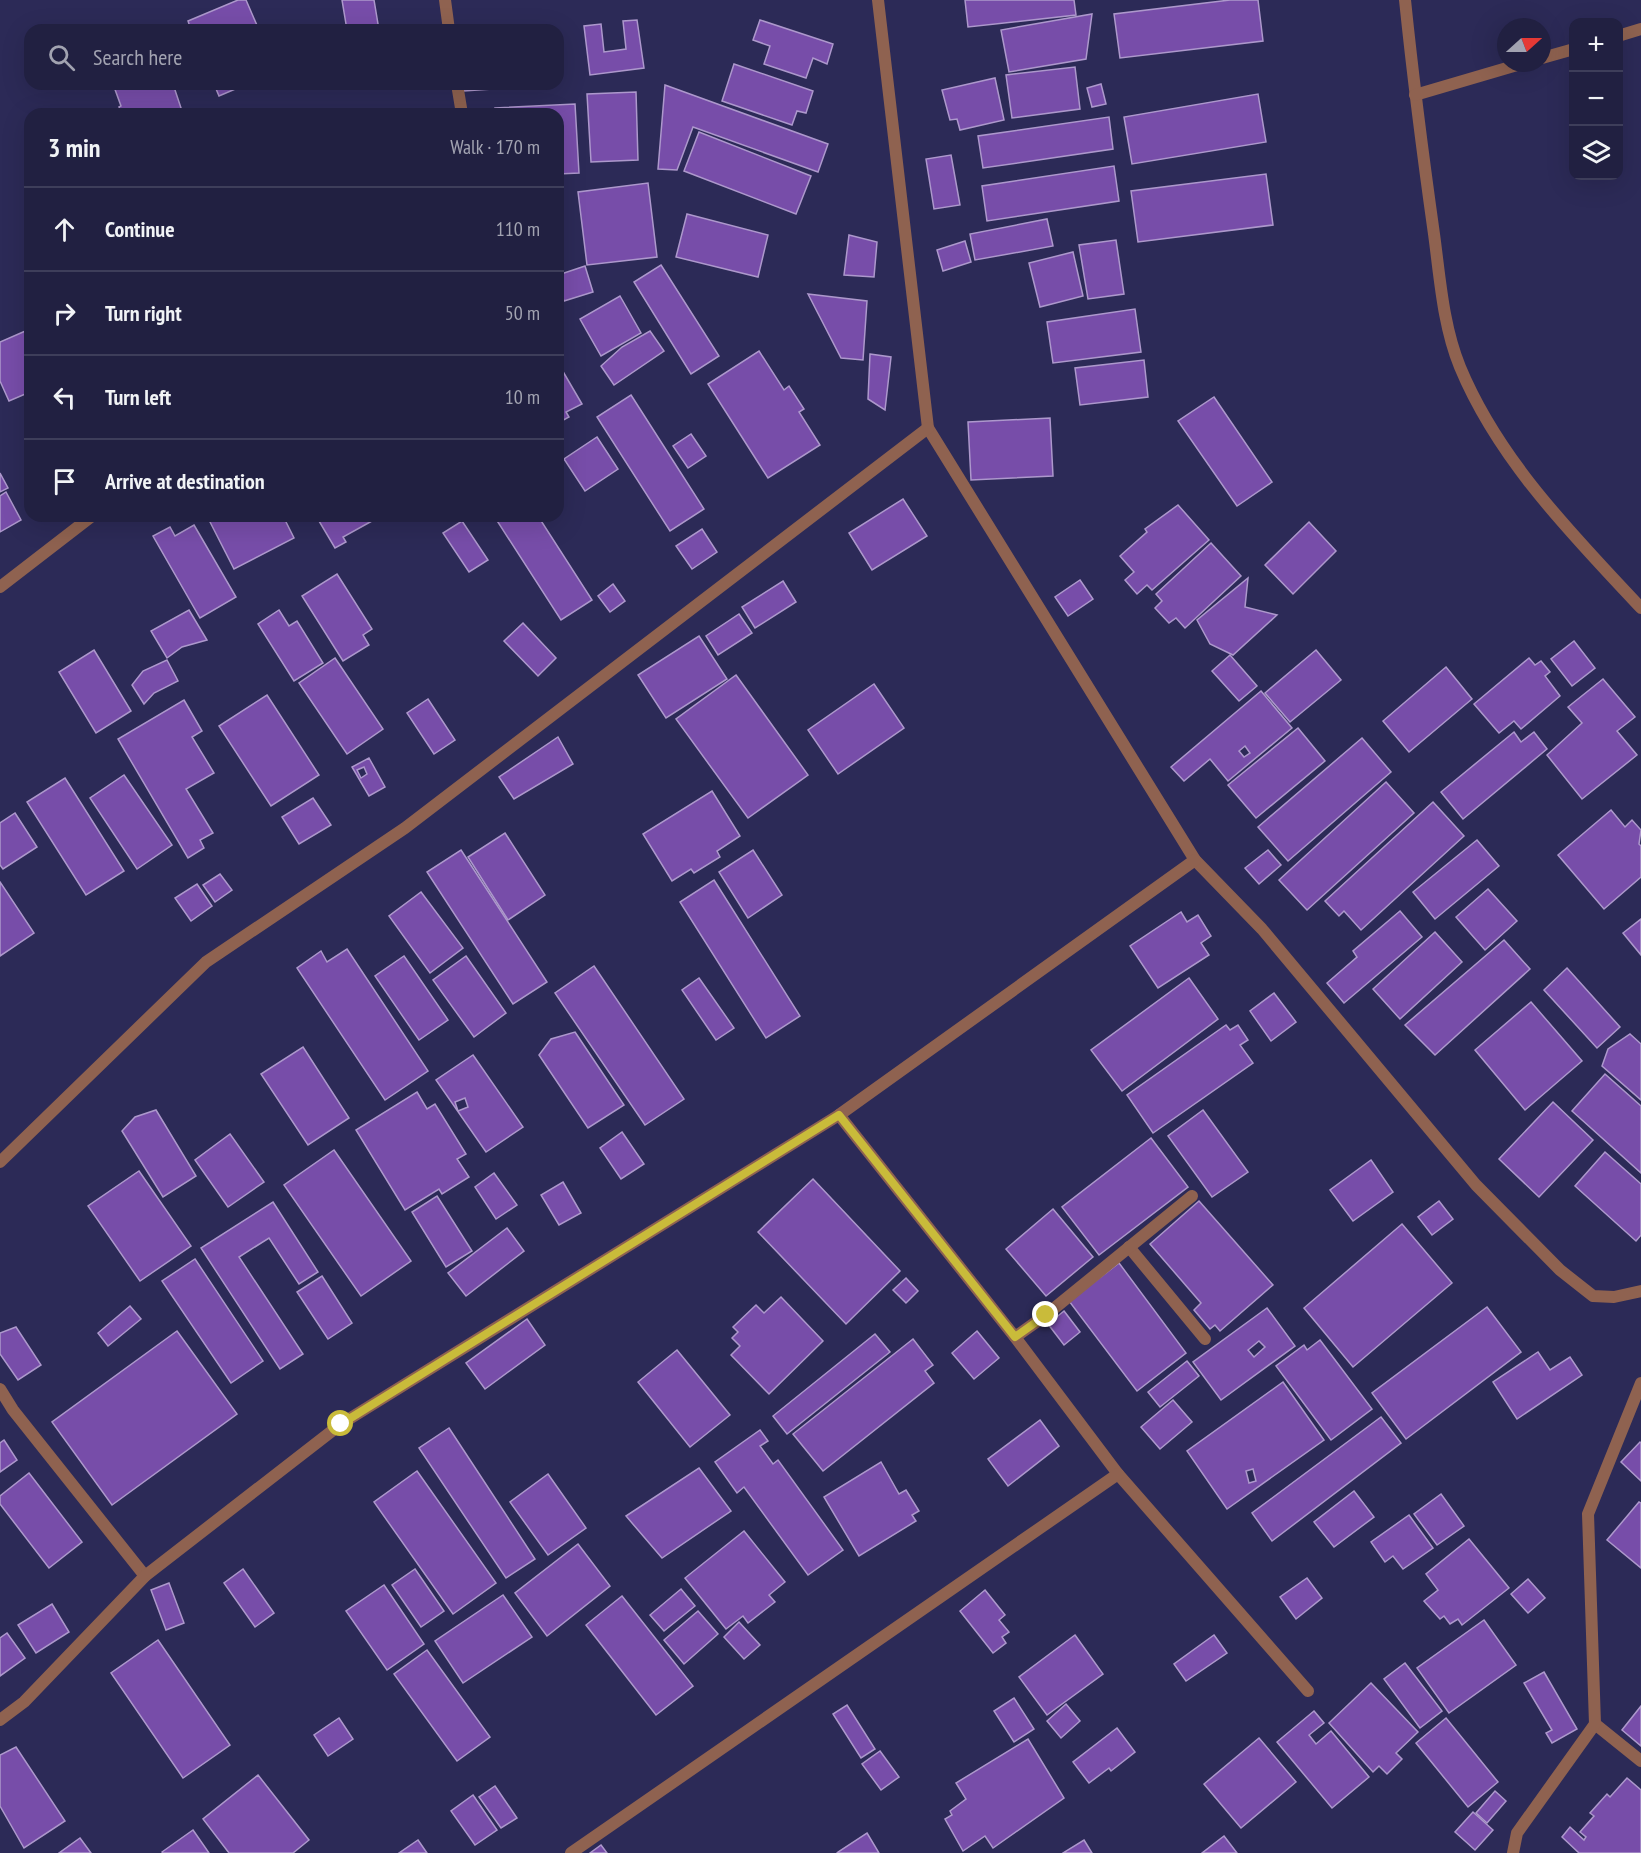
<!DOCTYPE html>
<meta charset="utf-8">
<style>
body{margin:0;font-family:"PT Sans Narrow",sans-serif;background:#292848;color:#f1f3f6}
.controls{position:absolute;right:18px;top:18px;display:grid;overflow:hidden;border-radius:12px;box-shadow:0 6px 24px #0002}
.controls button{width:54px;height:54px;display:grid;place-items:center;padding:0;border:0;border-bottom:2px solid #3e3e5a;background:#212041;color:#f1f3f6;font:30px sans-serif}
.compass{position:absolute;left:1497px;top:18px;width:54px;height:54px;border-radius:50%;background:#212041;box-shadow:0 6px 24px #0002;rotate:69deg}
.stop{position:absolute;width:18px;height:18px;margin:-14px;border:4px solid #c9bb3a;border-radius:50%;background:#fff}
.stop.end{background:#c9bb3a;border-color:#fff;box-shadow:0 2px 6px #0008}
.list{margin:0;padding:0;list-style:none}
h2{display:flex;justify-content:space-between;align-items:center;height:78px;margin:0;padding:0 24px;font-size:26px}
h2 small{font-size:20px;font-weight:400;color:#a2a3b1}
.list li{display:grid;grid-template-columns:39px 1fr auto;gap:18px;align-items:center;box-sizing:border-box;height:84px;padding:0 24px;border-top:2px solid #3e3e5a}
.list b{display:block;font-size:22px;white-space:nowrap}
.list em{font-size:20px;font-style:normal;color:#a2a3b1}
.icon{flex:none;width:33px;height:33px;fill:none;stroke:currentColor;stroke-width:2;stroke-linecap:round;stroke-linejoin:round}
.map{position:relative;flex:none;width:1641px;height:1853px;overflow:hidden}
.search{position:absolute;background:#212041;box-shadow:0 6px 24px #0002;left:24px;top:24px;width:540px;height:66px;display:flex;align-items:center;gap:15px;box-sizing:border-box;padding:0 21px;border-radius:18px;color:#a2a3b1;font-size:22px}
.panel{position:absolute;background:#212041;box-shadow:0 6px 24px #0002;left:24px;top:108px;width:540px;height:414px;border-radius:18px}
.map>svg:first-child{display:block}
.building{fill:#774da9;stroke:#ad98cc;stroke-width:1.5;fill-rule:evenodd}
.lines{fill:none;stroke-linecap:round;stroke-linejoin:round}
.lane{stroke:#8f6250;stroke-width:12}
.street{stroke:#8f6250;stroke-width:12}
.route{stroke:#c9bb3a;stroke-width:8}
</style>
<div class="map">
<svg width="1641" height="1853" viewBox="0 0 1641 1853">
<rect width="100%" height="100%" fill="#2c2a57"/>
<g class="building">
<polygon points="238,0 246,0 259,30 191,30 188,21"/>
<polygon points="342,0 374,0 379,30 347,30"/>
<polygon points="965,0 1074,0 1076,15 968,27"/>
<polygon points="1230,0 1258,0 1263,41 1120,58 1114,14"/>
<polygon points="1092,14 1086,59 1009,72 1001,30"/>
<polygon points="637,20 644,68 590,75 584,26 601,24 604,52 626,49 623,21"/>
<polygon points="760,20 833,44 827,64 813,58 806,78 764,64 770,46 753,40"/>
<polygon points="734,64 813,91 806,113 797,111 792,125 722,101"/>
<polygon points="1075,67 1080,109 1012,118 1006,75"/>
<polygon points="995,78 1004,120 960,130 957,119 950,120 942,90"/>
<polygon points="113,84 173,84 183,114 121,114 119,107 121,106"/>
<polygon points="214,84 247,84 219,96"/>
<polygon points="463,84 492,84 492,89 464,91"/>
<polygon points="1101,84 1106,104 1092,107 1087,88"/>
<polygon points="665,85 828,144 818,172 693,127 677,170 658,169"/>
<polygon points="636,92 638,160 591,162 587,94"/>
<polygon points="1258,94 1266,142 1132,164 1124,117"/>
<polygon points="575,104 579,173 558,174 558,114 496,114 495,108"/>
<polygon points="1109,117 1113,149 983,168 978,136"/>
<polygon points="699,132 811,176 796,214 684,171"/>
<polygon points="951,155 960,205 934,209 926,159"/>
<polygon points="1114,166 1119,201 987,221 982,186"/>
<polygon points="1266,174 1273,225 1138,242 1131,191"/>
<polygon points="648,183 657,257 587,265 578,192"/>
<polygon points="687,214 768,235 758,277 676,257"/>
<polygon points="1047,219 1053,246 975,260 970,234"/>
<polygon points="849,235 877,242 874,277 844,275"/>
<polygon points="1116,240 1124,294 1088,299 1079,245"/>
<polygon points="965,241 971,262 943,271 937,250"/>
<polygon points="1073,252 1083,296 1040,307 1029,263"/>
<polygon points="661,265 719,356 691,374 634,282"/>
<polygon points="585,266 593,292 564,301 558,284 558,275"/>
<polygon points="808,294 867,301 863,360 841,358"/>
<polygon points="620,296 641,333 601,356 580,319"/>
<polygon points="1135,309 1141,352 1053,363 1047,322"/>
<polygon points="30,329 30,392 9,401 0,381 0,342"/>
<polygon points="650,331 664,351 614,385 601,366 622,347"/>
<polygon points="759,351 784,390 789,386 804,409 799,412 820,445 768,478 708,384"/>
<polygon points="870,354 891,357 885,410 868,399"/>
<polygon points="1144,360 1148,397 1080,405 1075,368"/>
<polygon points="558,363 582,404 566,412 569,417 558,423"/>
<polygon points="631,395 704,509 670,531 597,417"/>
<polygon points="1214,397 1272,482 1237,506 1178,421"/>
<polygon points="1050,418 1053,476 971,480 968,422"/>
<polygon points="691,434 706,456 688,468 673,446"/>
<polygon points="597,437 618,469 585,491 564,459"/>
<polygon points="0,473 8,488 0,492"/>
<polygon points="6,492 21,520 0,532 0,496"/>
<polygon points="903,499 927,536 872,570 849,533"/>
<polygon points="1178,505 1209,540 1152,590 1147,585 1137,594 1125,580 1134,572 1120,556 1147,532 1145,529"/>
<polygon points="207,516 283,516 294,538 234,569"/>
<polygon points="316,516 381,516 343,537 346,542 335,548"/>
<polygon points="494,516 538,516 592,600 561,620"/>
<polygon points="462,521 488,560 469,572 443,533"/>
<polygon points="1309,522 1336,551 1293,594 1265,565"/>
<polygon points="194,525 236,597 200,618 153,536 170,527 175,536"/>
<polygon points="702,529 717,552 692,569 676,546"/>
<polygon points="1211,543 1241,576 1185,628 1176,618 1169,623 1155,608 1162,601 1156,594"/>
<polygon points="337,574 372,629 363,635 369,645 343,661 302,596"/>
<polygon points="1248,578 1245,607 1277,615 1233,655 1210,644 1197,620"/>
<polygon points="1080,580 1093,599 1068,616 1055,597"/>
<polygon points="783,581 796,602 755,628 742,607"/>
<polygon points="613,584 625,601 610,612 598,596"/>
<polygon points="189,610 207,640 182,647 167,658 151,631"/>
<polygon points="279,610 289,626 297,621 323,663 294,681 258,624"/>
<polygon points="739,614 752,633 718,655 706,636"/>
<polygon points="523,623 556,658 538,676 504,641"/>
<polygon points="699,636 727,679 666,718 638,675"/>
<polygon points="1574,641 1595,668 1572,686 1551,659"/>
<polygon points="94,650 131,711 96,733 59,672"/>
<polygon points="1316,650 1341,680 1290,722 1265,693"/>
<polygon points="1230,655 1257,686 1239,701 1212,671"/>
<polygon points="335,658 383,729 347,754 299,683"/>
<polygon points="1529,658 1535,665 1541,661 1550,672 1545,676 1560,696 1521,729 1514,721 1499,733 1474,704"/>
<polygon points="167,660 178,681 154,693 144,704 132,685 143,671"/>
<polygon points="1446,667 1472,699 1409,752 1383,721"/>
<polygon points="736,675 808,775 748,818 676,719"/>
<polygon points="1603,679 1635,717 1617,731 1637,755 1582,799 1547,755 1582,723 1568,707"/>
<polygon points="874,684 904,728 838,774 808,730"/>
<path d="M1261 691 1292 728 1228 781 1210 759 1184 781 1171 767ZM1245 746 1250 753 1244 757 1239 751Z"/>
<polygon points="267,695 319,775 271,806 219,726"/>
<polygon points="428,699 455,740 434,754 407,713"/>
<polygon points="184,700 202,731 192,737 214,773 186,789 213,833 200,840 204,848 188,858 118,739"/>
<polygon points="1298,728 1325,761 1256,818 1228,785"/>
<polygon points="1514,732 1521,742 1534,732 1547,749 1463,819 1441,792"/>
<polygon points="558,737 573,764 514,799 499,777"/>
<polygon points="1362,738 1391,772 1288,861 1258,827"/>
<path d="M369 758 385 787 369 796 352 767ZM364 767 367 774 361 778 357 770Z"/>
<polygon points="124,775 172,845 137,869 90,798"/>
<polygon points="65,778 124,871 86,895 27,802"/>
<polygon points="1386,782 1414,813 1307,910 1279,880"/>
<polygon points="712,791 740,836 717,851 720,857 694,873 691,869 672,881 643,834"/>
<polygon points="313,798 331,825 299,844 282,817"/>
<polygon points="1433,802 1464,836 1361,930 1344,911 1339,916 1325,901"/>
<polygon points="1611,810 1625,827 1632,820 1641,830 1639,844 1641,846 1641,877 1604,909 1558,855"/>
<polygon points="15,813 37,847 3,869 0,865 0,823"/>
<polygon points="505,833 545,895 508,920 468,857"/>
<polygon points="1477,840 1499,866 1435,919 1413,892"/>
<polygon points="461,850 547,982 513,1004 427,872"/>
<polygon points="753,850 782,895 748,918 719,872"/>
<polygon points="1268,850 1281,865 1259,884 1245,868"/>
<polygon points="220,874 232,890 215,902 203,885"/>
<polygon points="714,880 800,1016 766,1038 680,902"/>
<polygon points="0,882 34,933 0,956"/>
<polygon points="197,884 212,906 191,921 175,898"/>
<polygon points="1488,889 1517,921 1485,950 1456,917"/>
<polygon points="421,892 463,948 430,973 389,916"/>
<polygon points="1400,911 1422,937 1344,1003 1327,983 1357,957 1353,951"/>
<polygon points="1181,912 1187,922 1198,915 1211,936 1201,943 1209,955 1158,988 1130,946"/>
<polygon points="1641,919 1641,955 1623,933"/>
<polygon points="1435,932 1462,962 1400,1019 1373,989"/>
<polygon points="1504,940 1530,969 1435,1055 1405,1025"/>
<polygon points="347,949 428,1071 385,1100 297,968 321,951 327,962"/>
<polygon points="404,956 448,1020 419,1040 375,976"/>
<polygon points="466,956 506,1013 474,1037 433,980"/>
<polygon points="594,966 684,1099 645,1125 555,993"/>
<polygon points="1567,968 1620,1027 1597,1048 1544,990"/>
<polygon points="699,978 734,1028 716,1040 682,990"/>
<polygon points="1189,978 1218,1019 1122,1091 1091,1050"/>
<polygon points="1274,993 1296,1022 1271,1041 1250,1011"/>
<polygon points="1531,1002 1582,1061 1525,1110 1475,1050"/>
<polygon points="1226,1025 1230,1030 1238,1025 1248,1040 1240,1045 1253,1063 1153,1133 1127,1095"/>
<polygon points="575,1032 624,1105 588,1128 539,1055 551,1039"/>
<polygon points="1630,1034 1641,1044 1641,1100 1602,1066 1608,1049"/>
<polygon points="303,1047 349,1118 308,1145 261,1074"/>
<path d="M473 1055 523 1127 486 1152 436 1080ZM465 1098 468 1107 458 1111 455 1102Z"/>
<polygon points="1605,1074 1641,1106 1641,1173 1572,1111"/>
<polygon points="417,1092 427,1109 435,1104 466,1154 457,1159 469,1177 442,1194 439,1189 405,1210 356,1130"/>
<polygon points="1553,1102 1593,1140 1539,1197 1499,1159"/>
<polygon points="156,1110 196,1176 163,1197 122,1131 135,1117"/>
<polygon points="1203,1110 1248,1172 1212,1197 1168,1136"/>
<polygon points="622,1132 644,1164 621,1179 600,1148"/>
<polygon points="230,1134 264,1182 228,1207 195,1160"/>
<polygon points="1151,1138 1188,1187 1099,1255 1062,1207"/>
<polygon points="334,1150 411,1261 361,1296 284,1185"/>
<polygon points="1605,1152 1641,1184 1641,1235 1636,1241 1575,1186"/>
<polygon points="1371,1160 1393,1192 1353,1221 1330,1190"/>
<polygon points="139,1171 191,1246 140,1281 88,1206"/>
<polygon points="494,1173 517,1205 496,1219 475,1187"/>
<polygon points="813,1179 900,1271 846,1324 758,1232"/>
<polygon points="563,1182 581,1213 559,1225 541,1195"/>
<polygon points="437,1196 472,1251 446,1267 412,1212"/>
<polygon points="1199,1201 1273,1285 1220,1331 1215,1325 1210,1329 1194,1310 1201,1303 1150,1244"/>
<polygon points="1439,1201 1453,1219 1432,1235 1418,1217"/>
<polygon points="273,1202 318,1272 299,1284 269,1238 239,1257 303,1354 280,1369 201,1248"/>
<polygon points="1053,1209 1093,1257 1046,1296 1006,1249"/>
<polygon points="1402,1224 1452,1283 1353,1367 1304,1308"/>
<polygon points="507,1228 524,1251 466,1296 448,1273"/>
<polygon points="195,1259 263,1361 231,1383 162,1281"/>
<polygon points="1119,1263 1186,1353 1137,1391 1069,1301"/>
<polygon points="322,1276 352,1323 328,1339 297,1292"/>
<polygon points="906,1278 918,1291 906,1303 893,1290"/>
<polygon points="781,1297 823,1341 769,1394 731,1355 740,1346 732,1338 738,1332 733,1327 756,1305 764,1313"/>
<polygon points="130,1306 141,1319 108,1346 98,1333"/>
<polygon points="1487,1307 1521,1352 1406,1439 1372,1393"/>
<path d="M1267 1308 1295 1346 1221 1400 1193 1362ZM1259 1341 1265 1347 1254 1357 1248 1350Z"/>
<polygon points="1064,1311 1080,1332 1064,1345 1048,1324"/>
<polygon points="527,1319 545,1345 485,1389 466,1363"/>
<polygon points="16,1327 41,1365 18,1380 0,1354 0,1333"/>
<polygon points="177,1331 237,1414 112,1505 52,1422"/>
<polygon points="977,1331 999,1358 974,1379 952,1353"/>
<polygon points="875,1334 890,1352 787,1434 773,1416"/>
<polygon points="913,1339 933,1365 925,1371 934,1383 823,1471 793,1434"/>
<polygon points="1320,1340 1372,1409 1331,1440 1276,1366 1304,1345 1307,1350"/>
<polygon points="677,1350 730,1415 690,1447 638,1382"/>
<polygon points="1538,1352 1550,1370 1570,1357 1582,1375 1517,1419 1493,1382"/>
<polygon points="1187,1361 1199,1376 1160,1407 1148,1392"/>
<path d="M1283 1382 1324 1440 1227 1509 1187 1451ZM1253 1469 1256 1481 1249 1483 1246 1471Z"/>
<polygon points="1173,1400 1192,1422 1160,1449 1141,1427"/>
<polygon points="1381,1417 1401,1443 1272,1541 1252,1513"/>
<polygon points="1040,1420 1059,1446 1008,1486 988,1459"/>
<polygon points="449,1428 535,1559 506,1578 419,1448"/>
<polygon points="760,1430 768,1441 760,1446 773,1464 778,1460 843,1550 808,1575 744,1487 737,1493 715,1462"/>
<polygon points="4,1440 17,1460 0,1472 0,1443"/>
<polygon points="1640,1442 1641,1443 1641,1481 1621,1462"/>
<polygon points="881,1462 899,1494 906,1490 919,1511 912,1515 916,1521 859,1556 824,1497"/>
<polygon points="699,1468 731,1511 662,1558 626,1516"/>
<polygon points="417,1471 496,1583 453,1614 374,1502"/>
<polygon points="29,1473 82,1542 49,1568 0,1504 0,1496"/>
<polygon points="548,1474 586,1528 548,1555 510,1502"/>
<polygon points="1354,1491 1374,1517 1334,1547 1314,1522"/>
<polygon points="1441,1494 1464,1526 1437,1545 1414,1514"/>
<polygon points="1639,1502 1641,1503 1641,1568 1607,1540"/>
<polygon points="1409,1515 1433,1548 1403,1569 1393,1556 1385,1562 1371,1542"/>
<polygon points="744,1531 785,1582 769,1595 775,1602 748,1623 743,1616 726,1629 685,1578"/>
<polygon points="1469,1539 1509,1588 1462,1625 1458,1619 1450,1624 1444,1616 1440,1619 1424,1601 1438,1590 1426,1574"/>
<polygon points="578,1544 610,1586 547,1636 515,1593"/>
<polygon points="243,1569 274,1613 255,1627 224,1583"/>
<polygon points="415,1569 444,1611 421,1627 392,1585"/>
<polygon points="1307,1578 1322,1598 1296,1619 1280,1597"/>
<polygon points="1528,1579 1545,1598 1528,1613 1511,1594"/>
<polygon points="169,1583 184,1623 166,1630 151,1590"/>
<polygon points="384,1585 424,1644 387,1670 346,1611"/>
<polygon points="681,1589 695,1606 664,1631 650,1615"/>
<polygon points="985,1590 1005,1615 999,1620 1009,1632 1002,1637 1006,1643 993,1653 960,1611"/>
<polygon points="503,1595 532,1637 463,1683 435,1641"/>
<polygon points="622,1596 693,1686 656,1715 586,1625"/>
<polygon points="52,1604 69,1632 36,1653 18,1625"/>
<polygon points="698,1611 718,1634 684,1664 664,1640"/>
<polygon points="1484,1620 1516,1665 1449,1713 1417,1668"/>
<polygon points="739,1622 760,1645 744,1659 724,1637"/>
<polygon points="7,1633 25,1658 0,1676 0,1638"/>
<polygon points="1075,1635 1103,1674 1047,1715 1019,1677"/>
<polygon points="1214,1635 1227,1653 1186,1681 1174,1664"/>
<polygon points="158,1640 230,1745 183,1778 111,1673"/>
<polygon points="427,1650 490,1737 457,1761 394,1674"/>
<polygon points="1405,1663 1442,1711 1420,1728 1384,1679"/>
<polygon points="1544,1672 1577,1729 1552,1743 1546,1733 1552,1730 1524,1683"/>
<polygon points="1371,1683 1418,1732 1396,1753 1402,1759 1387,1774 1379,1766 1373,1772 1329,1723"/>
<polygon points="1014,1698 1034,1729 1014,1742 994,1711"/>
<polygon points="1066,1704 1080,1721 1061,1738 1047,1721"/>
<polygon points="847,1705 875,1749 861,1758 833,1714"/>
<polygon points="1641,1706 1641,1746 1622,1730"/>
<polygon points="1314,1711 1324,1723 1309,1735 1316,1744 1331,1731 1369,1777 1332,1808 1277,1742"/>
<polygon points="339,1718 353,1739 328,1756 314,1735"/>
<polygon points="1446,1718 1498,1782 1468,1807 1416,1743"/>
<polygon points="1117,1728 1135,1752 1111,1771 1109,1768 1089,1783 1073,1762"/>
<polygon points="1259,1738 1296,1782 1241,1828 1204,1784"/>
<polygon points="1028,1739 1064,1798 993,1848 985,1836 963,1851 945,1819 952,1815 950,1811 966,1799 956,1783"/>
<polygon points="16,1747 65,1821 24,1848 0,1806 0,1755"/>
<polygon points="880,1751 899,1777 881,1790 862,1764"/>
<polygon points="258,1775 309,1840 293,1853 229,1853 203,1819"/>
<polygon points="1627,1778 1641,1790 1641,1853 1579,1853 1562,1837 1570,1827 1584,1840 1586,1837 1580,1832 1594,1816 1590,1813 1607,1794 1610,1797"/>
<polygon points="495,1786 517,1818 501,1828 479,1797"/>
<polygon points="1495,1791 1506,1801 1487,1823 1476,1813"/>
<polygon points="473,1795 497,1830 475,1845 451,1811"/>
<polygon points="1473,1812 1493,1830 1475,1850 1455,1832"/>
<polygon points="193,1830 209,1853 163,1853 162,1852"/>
<polygon points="867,1833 879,1853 837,1853 838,1852"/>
<polygon points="1224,1836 1237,1853 1202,1853"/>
<polygon points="80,1838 91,1853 59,1853"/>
<polygon points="418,1840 427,1853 399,1853"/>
<polygon points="1084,1840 1092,1853 1063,1853"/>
<polygon points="601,1845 607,1853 590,1853"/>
</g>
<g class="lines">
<g class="lane">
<polyline points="1129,1247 1205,1339"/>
<polyline points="1015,1337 1046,1315 1192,1196"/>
</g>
<g class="street">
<polyline points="445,0 449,30"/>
<polyline points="878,0 928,428 1195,860 1262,929 1476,1185 1560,1270 1593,1296 1614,1297 1641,1291"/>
<path d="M1405 0C1413 78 1423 156 1434 234 1440 278 1443 326 1460 367 1499 461 1573 535 1641 608"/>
<polyline points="1618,36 1641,29"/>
<polyline points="1542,58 1574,49"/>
<polyline points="457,84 462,114"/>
<polyline points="1415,95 1524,63"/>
<polyline points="0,587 92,516"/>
<polyline points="839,1115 1015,1337 1118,1474 1308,1691"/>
<polyline points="0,1162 206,962 405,828 928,428"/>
<polyline points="0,1389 13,1410 145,1576"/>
<polyline points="0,1720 24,1702 145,1576 341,1424 839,1115 1195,860"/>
<polyline points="1595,1724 1641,1761"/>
<polyline points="571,1853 1118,1474"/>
<polyline points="1513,1853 1517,1833 1595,1724 1588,1514 1641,1383"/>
</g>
</g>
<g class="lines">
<polyline class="route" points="341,1424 839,1115 1015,1337 1046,1315"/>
</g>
</svg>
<div class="controls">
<button>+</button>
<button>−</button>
<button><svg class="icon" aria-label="layers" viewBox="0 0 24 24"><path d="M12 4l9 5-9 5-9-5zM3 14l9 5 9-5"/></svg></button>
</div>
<svg class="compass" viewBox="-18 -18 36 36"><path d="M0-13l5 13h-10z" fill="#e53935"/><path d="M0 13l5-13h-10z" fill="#a2a3b1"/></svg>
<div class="stop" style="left:341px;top:1424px"></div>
<div class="stop end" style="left:1046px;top:1315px"></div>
<div class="search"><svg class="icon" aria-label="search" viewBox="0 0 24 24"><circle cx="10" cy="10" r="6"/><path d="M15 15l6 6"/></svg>Search here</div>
<section class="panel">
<h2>3 min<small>Walk · 170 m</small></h2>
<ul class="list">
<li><svg class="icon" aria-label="ahead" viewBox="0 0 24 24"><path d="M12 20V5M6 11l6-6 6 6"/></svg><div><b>Continue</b></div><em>110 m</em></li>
<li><svg class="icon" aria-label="right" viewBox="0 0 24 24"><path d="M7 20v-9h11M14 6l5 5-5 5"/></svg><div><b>Turn right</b></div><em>50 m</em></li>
<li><svg class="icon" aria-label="left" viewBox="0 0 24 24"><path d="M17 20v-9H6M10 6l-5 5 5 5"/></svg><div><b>Turn left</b></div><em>10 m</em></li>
<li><svg class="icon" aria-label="arrive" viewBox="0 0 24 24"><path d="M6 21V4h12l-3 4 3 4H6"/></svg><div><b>Arrive at destination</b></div></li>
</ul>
</section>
</div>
